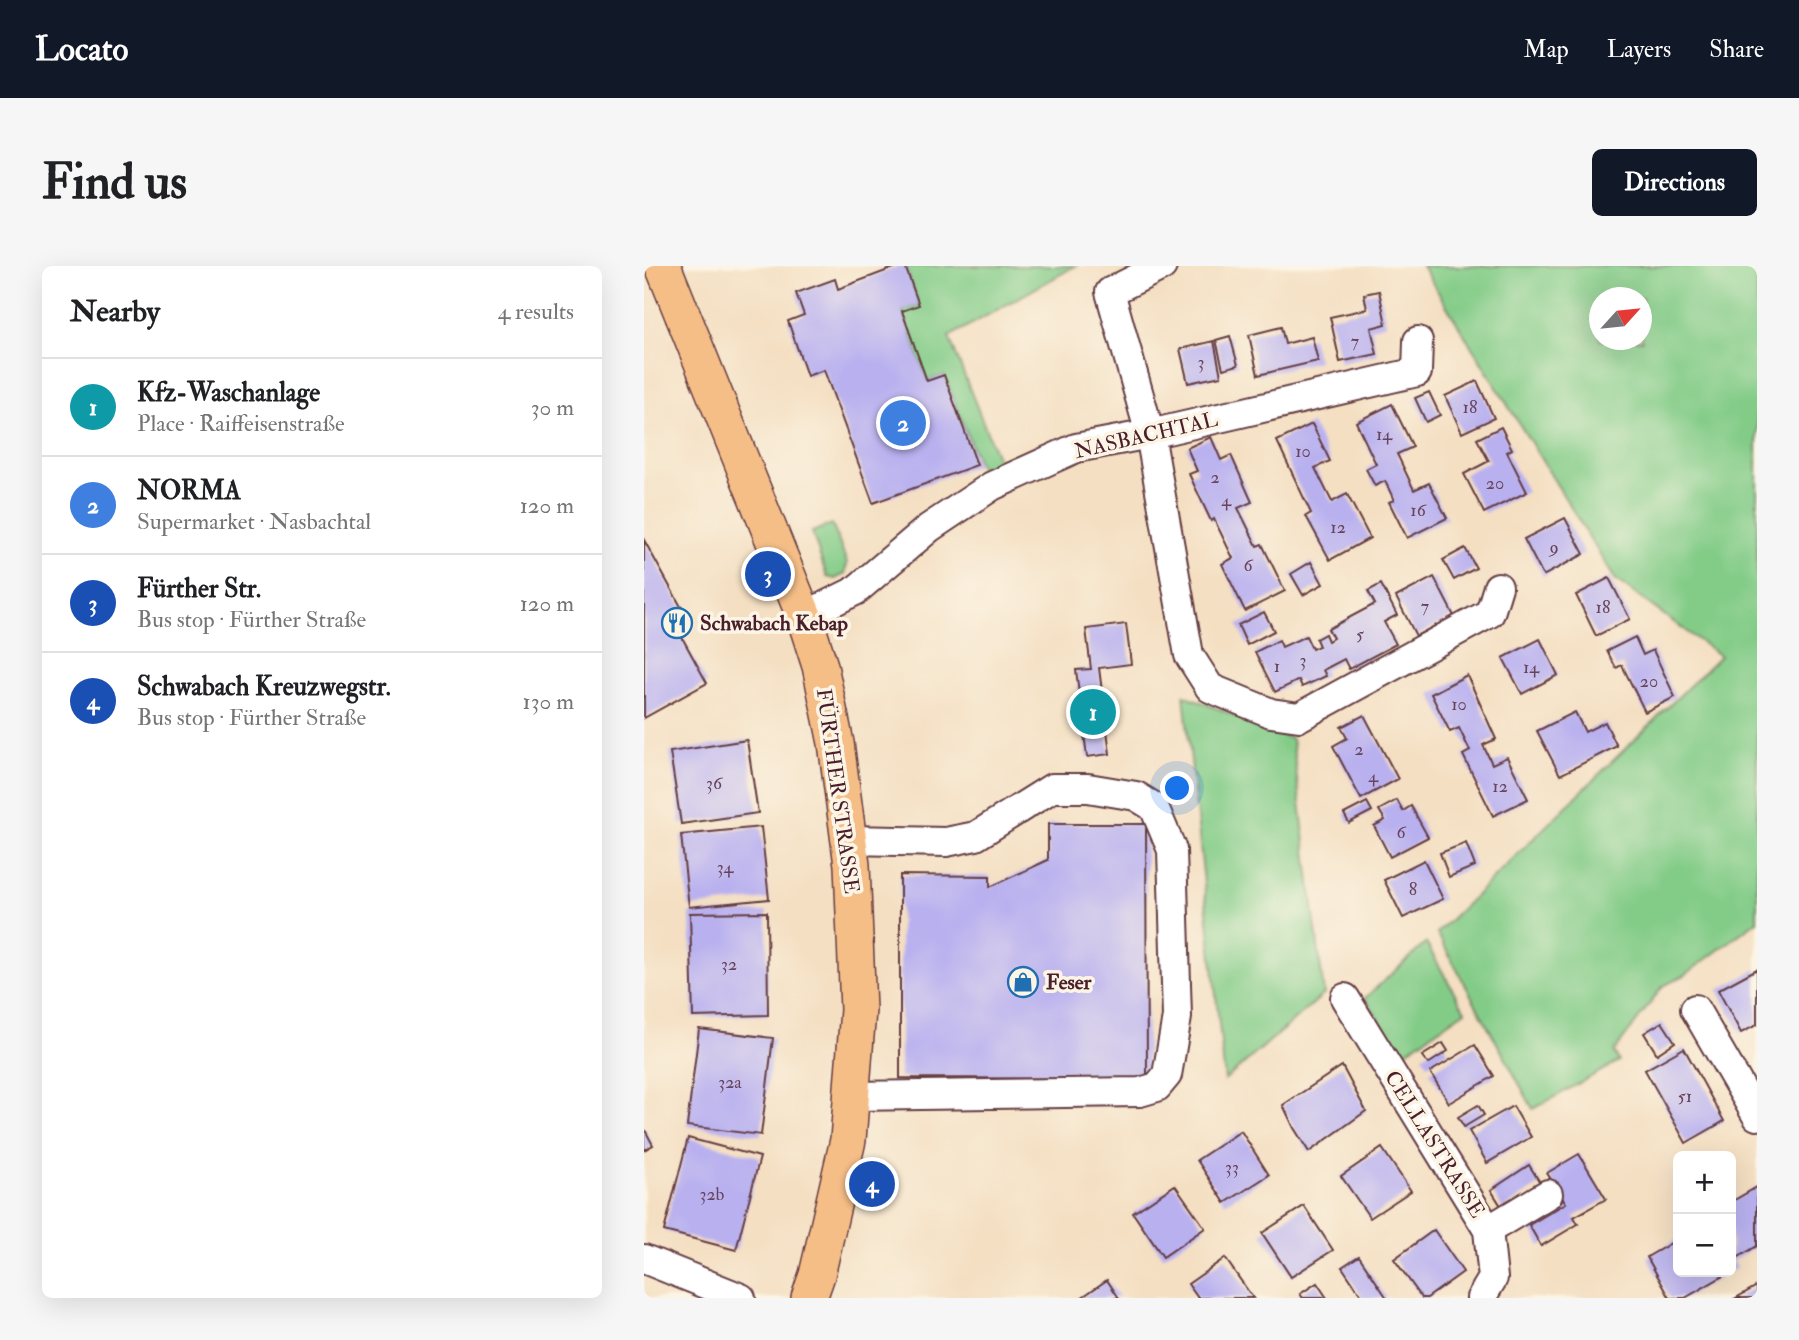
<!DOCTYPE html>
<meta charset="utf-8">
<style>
body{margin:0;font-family:"IM FELL Double Pica",serif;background:#f6f6f6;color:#202124}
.controls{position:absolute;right:21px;bottom:21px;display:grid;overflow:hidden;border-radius:10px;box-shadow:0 7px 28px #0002}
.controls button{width:63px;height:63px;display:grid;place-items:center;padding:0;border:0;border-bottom:2px solid #e0e0e0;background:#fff;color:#202124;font:35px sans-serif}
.compass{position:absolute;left:945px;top:21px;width:63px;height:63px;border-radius:50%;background:#fff;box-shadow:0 7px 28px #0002;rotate:63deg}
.you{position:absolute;left:534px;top:523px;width:24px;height:24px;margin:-18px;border:5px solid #fff;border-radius:50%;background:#1a73e8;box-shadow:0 0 0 10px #1a73e833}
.badge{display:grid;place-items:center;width:46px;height:46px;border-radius:50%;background:#111827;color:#fff;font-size:23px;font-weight:700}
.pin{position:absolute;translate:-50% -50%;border:4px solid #fff;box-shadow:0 2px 7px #0006}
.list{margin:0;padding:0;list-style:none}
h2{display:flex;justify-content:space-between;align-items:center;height:91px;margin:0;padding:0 28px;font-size:30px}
h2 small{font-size:23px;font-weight:400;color:#757577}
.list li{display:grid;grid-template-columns:46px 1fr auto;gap:21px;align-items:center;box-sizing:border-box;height:98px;padding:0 28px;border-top:2px solid #e0e0e0}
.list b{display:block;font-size:26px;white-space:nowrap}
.list p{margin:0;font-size:23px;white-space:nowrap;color:#757577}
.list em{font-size:23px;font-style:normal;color:#757577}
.map{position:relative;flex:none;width:1113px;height:1032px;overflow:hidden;border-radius:10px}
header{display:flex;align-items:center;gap:42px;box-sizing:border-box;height:98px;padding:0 35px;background:#111827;color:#fff}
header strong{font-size:33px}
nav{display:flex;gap:38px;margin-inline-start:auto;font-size:24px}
.intro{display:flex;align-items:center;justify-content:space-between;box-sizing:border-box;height:168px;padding:0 42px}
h1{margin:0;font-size:49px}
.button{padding:18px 32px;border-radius:10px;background:#111827;color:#fff;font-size:24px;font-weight:700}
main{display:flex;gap:42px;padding:0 42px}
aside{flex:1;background:#fff;border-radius:10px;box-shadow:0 7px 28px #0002}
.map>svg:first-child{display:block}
.green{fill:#83cc88;stroke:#66765a;stroke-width:2;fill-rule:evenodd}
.building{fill:#b9b1ef}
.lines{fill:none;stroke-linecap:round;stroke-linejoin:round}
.minor-casing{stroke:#643c42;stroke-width:32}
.major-casing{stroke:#643c42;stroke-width:38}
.minor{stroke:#fff;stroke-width:28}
.major{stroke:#f6be87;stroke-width:35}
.labels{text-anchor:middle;stroke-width:7;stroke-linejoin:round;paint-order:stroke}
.number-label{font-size:18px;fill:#66445c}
.street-label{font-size:21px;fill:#4a1f2b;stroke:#fcf5e5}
.poi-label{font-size:21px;font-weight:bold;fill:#4a1f2b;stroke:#fcf5e5;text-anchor:start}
</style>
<header>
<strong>Locato</strong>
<nav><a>Map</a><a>Layers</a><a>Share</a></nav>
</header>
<div class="intro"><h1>Find us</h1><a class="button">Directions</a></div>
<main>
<aside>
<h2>Nearby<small>4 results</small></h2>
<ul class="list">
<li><span class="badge" style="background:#0f9aa8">1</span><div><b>Kfz-Waschanlage</b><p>Place · Raiffeisenstraße</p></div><em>30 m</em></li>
<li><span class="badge" style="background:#3f7fe0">2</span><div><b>NORMA</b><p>Supermarket · Nasbachtal</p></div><em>120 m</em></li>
<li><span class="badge" style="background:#1a4fb4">3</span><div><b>Fürther Str.</b><p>Bus stop · Fürther Straße</p></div><em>120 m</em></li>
<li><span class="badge" style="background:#1a4fb4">4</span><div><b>Schwabach Kreuzwegstr.</b><p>Bus stop · Fürther Straße</p></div><em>130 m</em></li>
</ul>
</aside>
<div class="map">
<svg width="1113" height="1032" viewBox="0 0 1113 1032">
<rect width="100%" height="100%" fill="#fcf5e5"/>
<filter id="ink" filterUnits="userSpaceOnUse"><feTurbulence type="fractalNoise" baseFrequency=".0143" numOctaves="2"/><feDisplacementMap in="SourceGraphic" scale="14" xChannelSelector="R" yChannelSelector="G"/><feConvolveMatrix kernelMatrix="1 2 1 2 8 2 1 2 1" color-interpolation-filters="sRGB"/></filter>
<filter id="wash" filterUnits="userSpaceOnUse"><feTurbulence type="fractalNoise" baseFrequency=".00686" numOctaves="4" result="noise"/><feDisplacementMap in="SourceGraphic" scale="28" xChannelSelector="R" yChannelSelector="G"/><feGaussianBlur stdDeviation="1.57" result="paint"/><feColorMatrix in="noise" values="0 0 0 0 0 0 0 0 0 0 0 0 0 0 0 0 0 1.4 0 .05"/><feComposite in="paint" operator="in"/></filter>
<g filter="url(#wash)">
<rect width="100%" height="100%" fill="#f4dfc2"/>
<g class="green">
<polygon points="261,0 431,0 305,71 356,199 339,209 300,109 283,115 258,45 275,39"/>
<path d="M778 0H1113V655L1041 709 1019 720 970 786 975 795 889 843 793 667 1076 390 971 313ZM956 32H998V74H956Z"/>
<polygon points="188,258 203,297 201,308 191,313 183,311 168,266"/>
<polygon points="540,429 648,473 680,728 581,814"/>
<polygon points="782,677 821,745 758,788 721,732"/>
</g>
<g id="blocks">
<g class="building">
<polygon points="255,0 261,0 275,39 258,45 283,115 300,109 333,199 229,237 180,104 163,110 144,55 160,49 152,27 191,13 194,23"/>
<polygon points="735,25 742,58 727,62 733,88 696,96 686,51 723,43 720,28"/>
<polygon points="637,61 641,78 668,71 674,95 614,109 605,69"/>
<polygon points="586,70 594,99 579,103 572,74"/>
<polygon points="570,75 577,110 544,117 536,83"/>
<polygon points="833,115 850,152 818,167 801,130"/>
<polygon points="785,126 796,149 782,156 771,132"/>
<polygon points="748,138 769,181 753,188 770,224 785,217 803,252 763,272 745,236 750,234 741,215 731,220 722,203 732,198 712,156"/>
<polygon points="668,158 686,195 671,202 688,236 703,228 726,272 686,294 662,250 667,247 633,175"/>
<polygon points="857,161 868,183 863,186 883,226 840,247 820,208 845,195 833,173"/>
<polygon points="567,171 577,194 587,189 608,236 594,242 613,280 618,278 641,325 601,345 578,298 589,292 570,253 567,255 545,208 553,205 543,182"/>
<polygon points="921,252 940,288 899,310 880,273"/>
<polygon points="0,274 46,357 34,364 63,417 0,452"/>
<polygon points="821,282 832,302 810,314 799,294"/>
<polygon points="667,296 679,318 659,329 647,308"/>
<polygon points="790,311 810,350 772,370 752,331"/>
<polygon points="965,312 986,353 952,370 932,329"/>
<polygon points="737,318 753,349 740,356 752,378 705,403 700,393 679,404 682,410 658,421 655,414 631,426 611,386 635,374 638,381 662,370 668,383 675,380 672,373 681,368 684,375 689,372 684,363 731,338 724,325"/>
<polygon points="620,346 630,365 603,379 594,359"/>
<polygon points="482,358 487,398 455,402 466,488 443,491 432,404 447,403 442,363"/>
<polygon points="991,371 999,389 1009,384 1031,431 1001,446 978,399 972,402 963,385"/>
<polygon points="896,373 914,409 878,428 859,392"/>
<polygon points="823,409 852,473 839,479 848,498 863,491 884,533 849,550 819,489 826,485 815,462 806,466 787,428"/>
<polygon points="931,446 941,466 961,456 973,480 916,509 893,465"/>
<polygon points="720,449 754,513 717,533 689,480 703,472 697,461"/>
<polygon points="103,474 114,547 37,558 26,486"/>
<polygon points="753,534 759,545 767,540 784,571 746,591 730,560 741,554 735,544"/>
<polygon points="723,536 728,545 705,557 700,548"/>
<polygon points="404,558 502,558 503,813 256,812 256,609 346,610 346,621 404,594"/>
<polygon points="117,561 125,633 45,641 37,569"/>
<polygon points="822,577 831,600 805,611 796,587"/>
<polygon points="780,594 799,633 759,652 740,614"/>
<polygon points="123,646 124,749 49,751 46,647"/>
<polygon points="1113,703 1113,759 1097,767 1074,724"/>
<polygon points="1018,756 1031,776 1013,788 1000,767"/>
<polygon points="55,763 129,772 117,869 43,860"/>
<polygon points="799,777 804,785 784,798 778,790"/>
<polygon points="831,779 850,810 805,837 786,806"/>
<polygon points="1040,782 1080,855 1042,877 1001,804"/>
<polygon points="698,800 722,845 665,886 650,862 639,839"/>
<polygon points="834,839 840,849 820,861 814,851"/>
<polygon points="869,840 887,871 843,897 825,865"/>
<polygon points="0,862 9,879 0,884"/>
<polygon points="597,865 625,909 581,937 553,894"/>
<polygon points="44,872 116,891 92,984 20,965"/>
<polygon points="738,882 767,925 726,952 697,910"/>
<polygon points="935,888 962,933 930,951 934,958 897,980 885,959 922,937 903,907"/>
<polygon points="885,899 897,918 859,943 847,924"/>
<polygon points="531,919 561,962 519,991 489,947"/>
<polygon points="1113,921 1113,980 1088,995 1092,1002 1087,1006 1087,936"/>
<polygon points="660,940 689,984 647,1011 618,967"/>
<polygon points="790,964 819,1006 783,1032 778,1032 750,993"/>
<polygon points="1034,973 1034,1006 1086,1006 1041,1032 1026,1032 1003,991"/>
<polygon points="715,990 743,1032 719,1032 698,1001"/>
<polygon points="581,992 609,1032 554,1032 544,1018"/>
<polygon points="463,1014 475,1032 437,1032"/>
<polygon points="673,1017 683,1032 659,1032 656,1028"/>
<polygon points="1113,1020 1113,1032 1092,1032"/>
</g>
</g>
</g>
<g filter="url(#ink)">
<use href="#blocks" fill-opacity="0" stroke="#643c42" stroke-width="2"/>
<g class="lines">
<g class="minor-casing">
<g id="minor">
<polyline points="518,0 466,26 506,168 545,389 566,422 627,447 655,451 846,347 854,321"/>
<polyline points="160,350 211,325 285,262 348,220 432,182 506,168 773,106 774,75"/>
<polyline points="205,574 302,576 332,570 408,522 444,522 492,530 510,541 528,584 533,751 523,809 513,821 496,826 208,830"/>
<polyline points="701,732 844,964 849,1012 837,1032"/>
<polyline points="1051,743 1113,850"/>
<polyline points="844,964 904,928"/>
<polyline points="0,993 97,1032"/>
</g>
</g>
<g class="major-casing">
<polyline id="major" points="19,0 160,350 176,400 192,477 208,599 214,744 204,874 173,1009 165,1032"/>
</g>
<use href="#minor" class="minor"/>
<use href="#major" class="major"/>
</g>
</g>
<defs>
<g id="restaurant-ring" transform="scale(1.575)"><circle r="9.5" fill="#fcf5e5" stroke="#1f6fb2" stroke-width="1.5"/><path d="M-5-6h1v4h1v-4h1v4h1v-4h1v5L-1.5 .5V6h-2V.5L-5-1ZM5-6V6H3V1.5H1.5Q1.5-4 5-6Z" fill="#1f6fb2"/></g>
<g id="shop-ring" transform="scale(1.575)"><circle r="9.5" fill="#fcf5e5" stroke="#1f6fb2" stroke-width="1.5"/><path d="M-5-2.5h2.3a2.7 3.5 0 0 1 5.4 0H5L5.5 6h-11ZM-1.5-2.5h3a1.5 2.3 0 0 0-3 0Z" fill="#1f6fb2"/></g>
</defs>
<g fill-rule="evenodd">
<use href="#restaurant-ring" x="33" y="357"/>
<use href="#shop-ring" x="379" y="716"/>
</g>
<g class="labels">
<g class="number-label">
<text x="711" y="81">7</text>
<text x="557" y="102">3</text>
<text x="826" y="147">18</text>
<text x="740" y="174">14</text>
<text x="659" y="191">10</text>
<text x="571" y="217">2</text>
<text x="851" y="223">20</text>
<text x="582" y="240">4</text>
<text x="774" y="250">16</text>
<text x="694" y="267">12</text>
<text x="910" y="287">9</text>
<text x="604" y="305">6</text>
<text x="781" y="346">7</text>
<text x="959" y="347">18</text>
<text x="716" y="374">5</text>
<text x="659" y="400">3</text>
<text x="633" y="406">1</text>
<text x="887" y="407">14</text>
<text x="1005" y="421">20</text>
<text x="815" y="444">10</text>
<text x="715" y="489">2</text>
<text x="729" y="516">4</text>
<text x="70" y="523">36</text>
<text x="856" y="526">12</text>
<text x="757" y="572">6</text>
<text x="81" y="607">34</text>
<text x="769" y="629">8</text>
<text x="85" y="704">32</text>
<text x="86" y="822">32a</text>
<text x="1041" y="836">51</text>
<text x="588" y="907">33</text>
<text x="68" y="934">32b</text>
</g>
<g class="street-label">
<text transform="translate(502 169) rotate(-13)" y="7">NASBACHTAL</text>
<text transform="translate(194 525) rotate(82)" y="7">FÜRTHER STRASSE</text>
<text transform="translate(791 878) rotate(58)" y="7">CELLASTRASSE</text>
</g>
<g class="poi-label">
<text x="56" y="364">Schwabach Kebap</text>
<text x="402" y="723">Feser</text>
</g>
</g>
</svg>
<div class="controls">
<button>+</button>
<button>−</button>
</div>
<svg class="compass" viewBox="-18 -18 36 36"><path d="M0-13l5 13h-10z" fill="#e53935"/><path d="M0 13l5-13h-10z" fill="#757577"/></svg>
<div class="you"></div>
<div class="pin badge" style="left:449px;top:446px;background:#0f9aa8">1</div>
<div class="pin badge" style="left:259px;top:157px;background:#3f7fe0">2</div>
<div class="pin badge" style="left:124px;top:308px;background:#1a4fb4">3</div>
<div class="pin badge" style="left:228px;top:918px;background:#1a4fb4">4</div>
</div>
</main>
